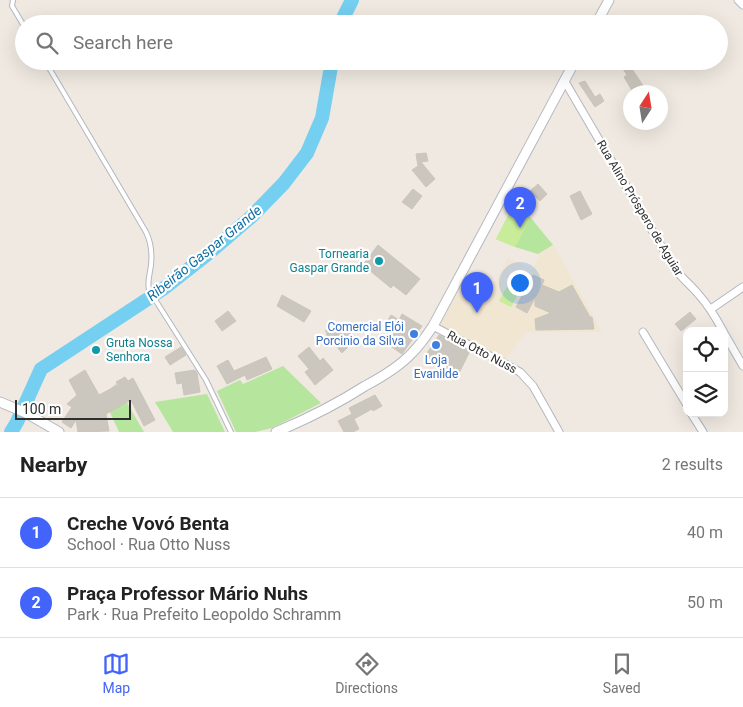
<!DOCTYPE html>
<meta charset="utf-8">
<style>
body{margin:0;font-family:Roboto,sans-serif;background:#f6f6f6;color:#222}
.controls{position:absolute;right:15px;bottom:15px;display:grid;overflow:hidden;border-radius:10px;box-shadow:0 5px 20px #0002}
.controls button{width:45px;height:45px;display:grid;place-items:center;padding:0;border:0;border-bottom:1px solid #e0e0e0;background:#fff;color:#222;font:25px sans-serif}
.compass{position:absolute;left:623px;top:85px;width:45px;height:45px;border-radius:50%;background:#fff;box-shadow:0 5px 20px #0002;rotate:12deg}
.scale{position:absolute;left:15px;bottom:12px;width:116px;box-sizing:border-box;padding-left:5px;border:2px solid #2e2e2e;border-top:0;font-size:14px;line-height:18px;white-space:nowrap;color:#2e2e2e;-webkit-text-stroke:4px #fff;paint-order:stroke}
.you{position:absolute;left:519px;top:282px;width:18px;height:18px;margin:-12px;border:4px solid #fff;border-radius:50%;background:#1a73e8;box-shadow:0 0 0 8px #1a73e833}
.badge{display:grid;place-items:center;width:32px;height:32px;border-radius:50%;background:#4264fb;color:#fff;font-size:16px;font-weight:700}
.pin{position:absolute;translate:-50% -41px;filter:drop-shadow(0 1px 2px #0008)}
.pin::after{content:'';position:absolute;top:26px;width:18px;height:15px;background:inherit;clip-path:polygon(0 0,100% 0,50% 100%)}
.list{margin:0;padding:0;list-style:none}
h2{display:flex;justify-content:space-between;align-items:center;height:65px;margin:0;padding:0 20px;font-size:21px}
h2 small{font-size:16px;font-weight:400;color:#767676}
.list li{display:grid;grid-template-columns:32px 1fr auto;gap:15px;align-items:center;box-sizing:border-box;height:70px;padding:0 20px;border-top:1px solid #e0e0e0}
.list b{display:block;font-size:19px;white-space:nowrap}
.list p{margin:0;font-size:16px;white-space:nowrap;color:#767676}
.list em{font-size:16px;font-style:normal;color:#767676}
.icon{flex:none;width:28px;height:28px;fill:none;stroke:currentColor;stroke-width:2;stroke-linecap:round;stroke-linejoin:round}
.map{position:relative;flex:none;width:743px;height:432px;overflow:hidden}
.search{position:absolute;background:#fff;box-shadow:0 5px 20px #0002;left:15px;right:15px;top:15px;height:55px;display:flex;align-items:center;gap:12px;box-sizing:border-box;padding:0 18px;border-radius:28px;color:#767676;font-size:19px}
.sheet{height:205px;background:#fff}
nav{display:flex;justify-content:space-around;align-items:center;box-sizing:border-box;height:70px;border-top:1px solid #e0e0e0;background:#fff;font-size:14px;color:#767676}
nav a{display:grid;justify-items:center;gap:2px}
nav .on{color:#4264fb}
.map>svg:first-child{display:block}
.education{fill:#f0e6d1}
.green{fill:#b6e59e}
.pitch{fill:#c9ec9a}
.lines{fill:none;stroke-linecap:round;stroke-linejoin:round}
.river{stroke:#75cff0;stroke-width:14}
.building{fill:#cbc7bf;stroke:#cbc5ba}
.service-casing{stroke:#b4b7c1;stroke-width:6}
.minor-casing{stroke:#b4b7c1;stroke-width:9}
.tertiary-casing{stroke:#b4b7c1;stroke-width:11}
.service{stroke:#fff;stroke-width:4}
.minor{stroke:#fff;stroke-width:7}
.tertiary{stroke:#fff;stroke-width:9}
.culture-dot{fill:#0f9aa8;stroke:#fff;stroke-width:2}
.shop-dot{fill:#3f7fe0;stroke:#fff;stroke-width:2}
.labels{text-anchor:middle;stroke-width:4.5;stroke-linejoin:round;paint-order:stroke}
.street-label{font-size:12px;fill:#2e2e2e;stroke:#fff}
.culture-label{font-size:12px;fill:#0d838f;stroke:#fff;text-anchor:end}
.shop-label{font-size:12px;fill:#366cbe;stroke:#fff;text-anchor:end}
.water-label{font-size:14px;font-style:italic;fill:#0d6fa3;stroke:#fff}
</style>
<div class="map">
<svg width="743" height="432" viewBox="0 0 743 432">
<rect width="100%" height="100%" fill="#efe9e1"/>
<polygon class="education" points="554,246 602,332 526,332 505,360 440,325 461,287 485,301 508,258 533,270 539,254"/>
<g class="green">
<polygon points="512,208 531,218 553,245 538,254 515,247 496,239"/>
<polygon points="283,366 321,403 272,428 255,432 236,432 217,391 240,380 243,384"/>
<polygon points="116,384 144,432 119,432 110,412 110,389"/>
<polygon points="207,394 225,432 173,432 155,402"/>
</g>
<g class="pitch">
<polygon points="512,208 531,218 515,247 496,239"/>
<polygon points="509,283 521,289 511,307 499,301"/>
</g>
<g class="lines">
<g class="river">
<polyline points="340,24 352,0"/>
<polyline points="11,432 17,422 41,369 163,289 209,253 251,217 284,183 307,153 322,118 332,61"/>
</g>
</g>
<g class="building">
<polygon points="618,61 634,61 637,66 632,69 644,87 633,92 624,77 627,75"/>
<polygon points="585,81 595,97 600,94 604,101 595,107 579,83"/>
<polygon points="426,153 428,161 421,162 435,179 426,187 412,170 418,166 416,154"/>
<polygon points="538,184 547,194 540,201 530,191"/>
<polygon points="413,189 422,196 412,209 402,202"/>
<polygon points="580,191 592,214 581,220 570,196"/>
<polygon points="378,245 420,279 406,295 393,285 391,288 363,265"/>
<polygon points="533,275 544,280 542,285 559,292 572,285 590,317 592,317 594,329 536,330 535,319 551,313 535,306 535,298 527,313 516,307"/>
<polygon points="282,295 311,311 304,322 277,306"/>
<polygon points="228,311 236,321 222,331 215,321"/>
<polygon points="690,312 696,319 681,331 675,324"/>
<polygon points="402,314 422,326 402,354 383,341 391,329 387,327 389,324 387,322 391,315 399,320"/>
<polygon points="333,324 342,331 351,333 348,335 354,341 342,353 326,334 328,333 325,331"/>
<polygon points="439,335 470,351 458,375 425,356"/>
<polygon points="181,347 186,355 170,365 165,357"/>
<polygon points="309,347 320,361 323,358 333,370 315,385 305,372 309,369 298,356"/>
<polygon points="266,357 272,369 247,380 245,375 227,384 217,366 228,360 234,371"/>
<polygon points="85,370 99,395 118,385 116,382 125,377 128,381 133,378 155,420 144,426 131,400 106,414 109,431 78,432 76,420 71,428 62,422 72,407 67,404 77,395 69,380"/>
<polygon points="195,370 197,373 200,392 184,395 182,383 177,384 175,373"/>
<polygon points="375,395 382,406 373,411 372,409 354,419 359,429 353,432 344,432 338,421 352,414 349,408"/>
</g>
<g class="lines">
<g class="service-casing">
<g id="service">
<polyline points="13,0 12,6 24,26"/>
<path d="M45 61 146 232C151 242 152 255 151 265 150 274 147 281 149 290L206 380 231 432"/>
</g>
</g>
<g class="minor-casing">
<g id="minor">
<polyline points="738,0 743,5"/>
<path d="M564 80 673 266C681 278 690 284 699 295 709 306 716 318 723 331"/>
<polyline points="711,309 743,287"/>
<polyline points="433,326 520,372 533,386 559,432"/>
<polyline points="643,332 687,405"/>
<polyline points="724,333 743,366"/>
<polyline points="691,413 703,432"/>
</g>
</g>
<g class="tertiary-casing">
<g id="tertiary">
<polyline points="596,24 609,0"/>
<polyline points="0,402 26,413 59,432"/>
<path d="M276 432C307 419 337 404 365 386 382 377 399 367 412 353 420 345 427 335 433 326L575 61"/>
</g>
</g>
<use href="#service" class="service"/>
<use href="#minor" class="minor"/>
<use href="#tertiary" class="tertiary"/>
</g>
<g class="culture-dot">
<circle cx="379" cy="261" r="5"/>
<circle cx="96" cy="350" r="5"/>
</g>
<g class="shop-dot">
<circle cx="414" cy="334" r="5"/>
<circle cx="436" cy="345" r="5"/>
</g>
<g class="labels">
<g class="street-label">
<text transform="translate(640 208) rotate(59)" y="4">Rua Alino Próspero de Aguiar</text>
<text transform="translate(482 352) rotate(28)" y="4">Rua Otto Nuss</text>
</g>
<g class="culture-label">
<text x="369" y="258">Tornearia<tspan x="369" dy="14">Gaspar Grande</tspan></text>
<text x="106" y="347" text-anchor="start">Gruta Nossa<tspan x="106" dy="14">Senhora</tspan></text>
</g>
<g class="shop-label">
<text x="404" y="331">Comercial Elói<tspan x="404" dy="14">Porcinio da Silva</tspan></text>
<text x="436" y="364" text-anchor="middle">Loja<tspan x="436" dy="14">Evanilde</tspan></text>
</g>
<g class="water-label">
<text transform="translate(204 253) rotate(-39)" y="5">Ribeirão Gaspar Grande</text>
</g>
</g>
</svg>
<div class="controls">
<button><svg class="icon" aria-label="locate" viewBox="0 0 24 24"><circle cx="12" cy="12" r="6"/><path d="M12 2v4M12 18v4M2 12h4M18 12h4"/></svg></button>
<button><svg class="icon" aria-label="layers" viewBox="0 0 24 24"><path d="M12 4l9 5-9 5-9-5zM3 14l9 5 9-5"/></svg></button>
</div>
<svg class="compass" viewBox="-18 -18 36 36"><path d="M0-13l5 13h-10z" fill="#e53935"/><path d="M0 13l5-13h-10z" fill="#767676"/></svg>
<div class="scale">100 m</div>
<div class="you"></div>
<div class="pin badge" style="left:477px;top:313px">1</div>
<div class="pin badge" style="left:520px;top:228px">2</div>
<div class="search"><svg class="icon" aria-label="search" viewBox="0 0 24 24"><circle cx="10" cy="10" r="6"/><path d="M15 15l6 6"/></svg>Search here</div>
</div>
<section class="sheet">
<h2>Nearby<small>2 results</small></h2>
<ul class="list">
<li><span class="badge">1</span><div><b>Creche Vovó Benta</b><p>School · Rua Otto Nuss</p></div><em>40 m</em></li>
<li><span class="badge">2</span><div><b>Praça Professor Mário Nuhs</b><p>Park · Rua Prefeito Leopoldo Schramm</p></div><em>50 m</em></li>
</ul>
</section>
<nav>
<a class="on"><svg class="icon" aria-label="map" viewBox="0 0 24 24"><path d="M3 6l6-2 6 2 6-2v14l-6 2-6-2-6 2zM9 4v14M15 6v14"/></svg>Map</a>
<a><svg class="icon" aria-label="directions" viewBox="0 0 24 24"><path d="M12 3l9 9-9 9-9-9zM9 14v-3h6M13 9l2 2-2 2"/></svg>Directions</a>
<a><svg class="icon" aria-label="saved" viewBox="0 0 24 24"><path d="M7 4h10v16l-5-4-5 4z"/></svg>Saved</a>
</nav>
